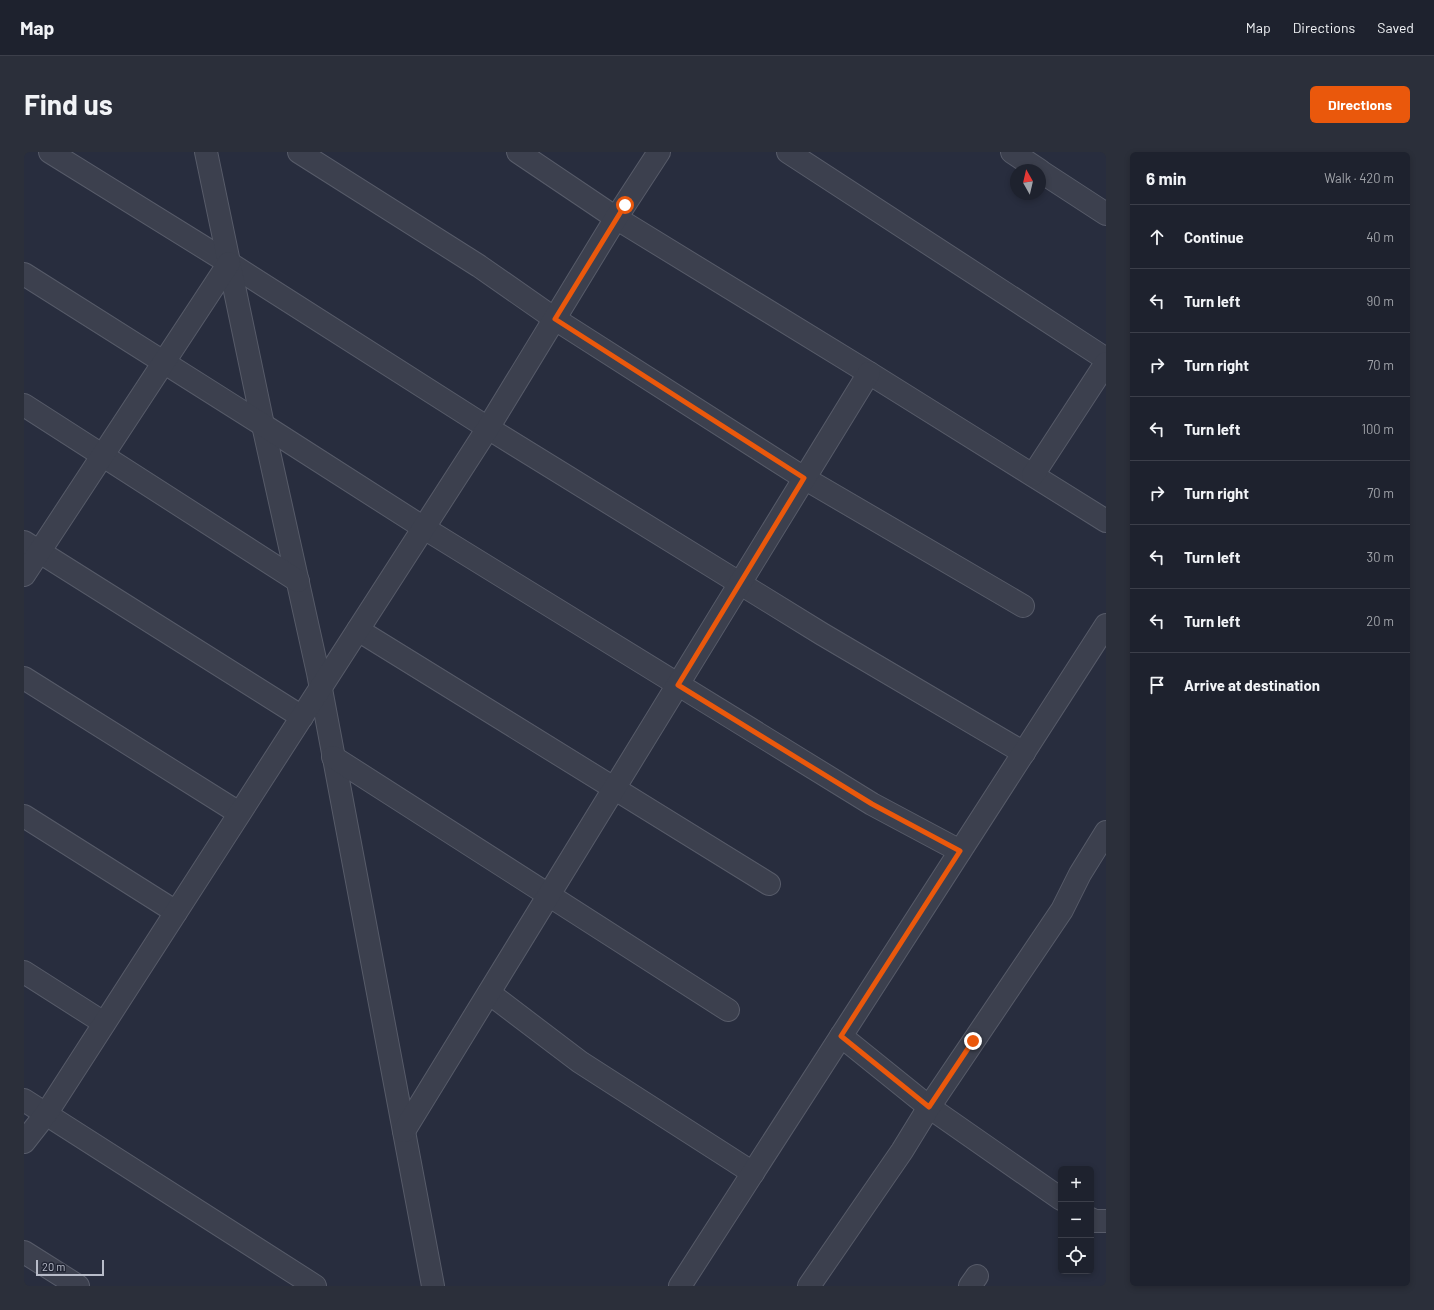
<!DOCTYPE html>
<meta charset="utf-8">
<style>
body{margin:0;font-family:Barlow,sans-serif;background:#2b2f3a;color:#f1f3f6}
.controls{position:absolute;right:12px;bottom:12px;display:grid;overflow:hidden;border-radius:6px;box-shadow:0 2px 6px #0003}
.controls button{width:36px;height:36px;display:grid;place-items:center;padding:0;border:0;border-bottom:1px solid #3c3f4a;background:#1e222e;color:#f1f3f6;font:20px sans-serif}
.compass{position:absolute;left:986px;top:12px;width:36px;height:36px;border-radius:50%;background:#1e222e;box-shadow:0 2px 6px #0003;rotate:352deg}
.scale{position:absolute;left:12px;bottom:10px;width:68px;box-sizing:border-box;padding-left:4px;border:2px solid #b8bcc9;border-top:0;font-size:11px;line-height:14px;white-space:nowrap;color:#b8bcc9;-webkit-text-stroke:3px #212534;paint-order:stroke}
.stop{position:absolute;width:12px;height:12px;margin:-9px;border:3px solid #ea580c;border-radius:50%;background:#fff}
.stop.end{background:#ea580c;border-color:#fff;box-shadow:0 1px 4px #0008}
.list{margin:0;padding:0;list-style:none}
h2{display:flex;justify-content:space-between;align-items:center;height:52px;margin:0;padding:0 16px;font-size:17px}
h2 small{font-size:13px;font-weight:400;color:#a1a4aa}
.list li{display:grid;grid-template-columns:26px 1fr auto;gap:12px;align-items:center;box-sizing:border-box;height:64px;padding:0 16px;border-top:1px solid #3c3f4a}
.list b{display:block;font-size:15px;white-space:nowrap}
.list em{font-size:13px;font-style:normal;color:#a1a4aa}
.icon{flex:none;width:22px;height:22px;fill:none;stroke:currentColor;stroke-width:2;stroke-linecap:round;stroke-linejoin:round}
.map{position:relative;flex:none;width:1082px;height:1134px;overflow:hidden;border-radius:6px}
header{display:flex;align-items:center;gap:24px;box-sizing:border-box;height:56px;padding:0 20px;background:#1e222e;border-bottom:1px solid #3c3f4a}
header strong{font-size:19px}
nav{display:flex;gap:22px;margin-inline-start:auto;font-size:14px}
.intro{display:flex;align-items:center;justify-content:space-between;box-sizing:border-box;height:96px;padding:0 24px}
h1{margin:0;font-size:28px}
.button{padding:10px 18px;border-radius:6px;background:#ea580c;color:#fff;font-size:14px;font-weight:700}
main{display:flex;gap:24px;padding:0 24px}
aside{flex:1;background:#1e222e;border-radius:6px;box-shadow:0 2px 6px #0003}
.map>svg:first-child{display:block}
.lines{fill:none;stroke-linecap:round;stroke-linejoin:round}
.minor-casing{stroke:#575b69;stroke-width:24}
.minor{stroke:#3c404e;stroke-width:22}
.route{stroke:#ea580c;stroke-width:5}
</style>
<header>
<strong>Map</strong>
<nav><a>Map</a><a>Directions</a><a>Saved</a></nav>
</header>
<div class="intro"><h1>Find us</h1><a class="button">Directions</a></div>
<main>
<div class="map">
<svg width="1082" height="1134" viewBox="0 0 1082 1134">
<rect width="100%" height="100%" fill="#282d3e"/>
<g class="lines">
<g class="minor-casing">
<g id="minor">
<polyline points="26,0 205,111 464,276 798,482 1000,601"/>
<polyline points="182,0 239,273 294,521 409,1134"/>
<polyline points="275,0 455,114 531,167 780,326 999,454"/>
<polyline points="494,0 592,66 845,221 1082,369"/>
<polyline points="764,0 1082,207"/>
<polyline points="988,0 1015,18"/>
<polyline points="1016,19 1082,62"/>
<polyline points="0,122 239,273 400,376 848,652 936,699"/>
<polyline points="0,253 274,429"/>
<polyline points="1009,323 1082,211"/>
<polyline points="0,390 278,565"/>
<polyline points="0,423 205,111"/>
<polyline points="334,478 745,732"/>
<polyline points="0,526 215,661"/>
<polyline points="309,605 704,858"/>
<polyline points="0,664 152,760"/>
<polyline points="0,820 80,871"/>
<polyline points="465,841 556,910 729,1021"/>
<polyline points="817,884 905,955 1037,1047"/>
<polyline points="0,948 291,1134"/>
<polyline points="380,979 845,221"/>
<polyline points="0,990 22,962 464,276 592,66 635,0"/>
<polyline points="1067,1067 1070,1069 1082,1069"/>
<polyline points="0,1100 54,1134"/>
<polyline points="656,1134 1082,473"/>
<polyline points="785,1134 878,999 905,955 1038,758 1056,722 1082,680"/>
<polyline points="946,1134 953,1124"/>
</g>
</g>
<use href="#minor" class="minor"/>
</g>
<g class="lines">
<polyline class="route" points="601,53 531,167 780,326 654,533 848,652 936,699 817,884 905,955 949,889"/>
</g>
</svg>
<div class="controls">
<button>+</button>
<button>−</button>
<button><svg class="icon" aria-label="locate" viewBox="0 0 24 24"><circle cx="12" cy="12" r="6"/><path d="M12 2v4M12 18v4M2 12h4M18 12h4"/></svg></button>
</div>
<svg class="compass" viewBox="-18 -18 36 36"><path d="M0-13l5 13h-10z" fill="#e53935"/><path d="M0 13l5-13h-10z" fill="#a1a4aa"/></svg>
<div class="scale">20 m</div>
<div class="stop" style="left:601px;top:53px"></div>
<div class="stop end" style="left:949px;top:889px"></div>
</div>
<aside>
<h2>6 min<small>Walk · 420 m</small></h2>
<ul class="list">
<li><svg class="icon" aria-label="ahead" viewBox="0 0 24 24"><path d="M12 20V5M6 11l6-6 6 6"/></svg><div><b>Continue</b></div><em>40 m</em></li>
<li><svg class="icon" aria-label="left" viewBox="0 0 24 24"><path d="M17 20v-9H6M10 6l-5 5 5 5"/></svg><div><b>Turn left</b></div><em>90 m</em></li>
<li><svg class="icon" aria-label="right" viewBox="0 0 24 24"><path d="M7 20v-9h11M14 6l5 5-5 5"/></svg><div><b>Turn right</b></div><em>70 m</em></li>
<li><svg class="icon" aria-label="left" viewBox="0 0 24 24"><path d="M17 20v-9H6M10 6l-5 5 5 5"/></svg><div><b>Turn left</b></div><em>100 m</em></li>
<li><svg class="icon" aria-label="right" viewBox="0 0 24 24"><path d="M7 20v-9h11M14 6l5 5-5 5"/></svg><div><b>Turn right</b></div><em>70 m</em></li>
<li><svg class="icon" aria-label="left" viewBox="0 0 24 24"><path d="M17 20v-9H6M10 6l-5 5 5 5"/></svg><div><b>Turn left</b></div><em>30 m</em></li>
<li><svg class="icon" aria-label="left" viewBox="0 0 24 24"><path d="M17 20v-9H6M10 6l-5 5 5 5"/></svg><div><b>Turn left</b></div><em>20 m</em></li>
<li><svg class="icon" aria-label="arrive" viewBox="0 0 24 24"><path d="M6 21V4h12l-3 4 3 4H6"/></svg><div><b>Arrive at destination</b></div></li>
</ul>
</aside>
</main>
